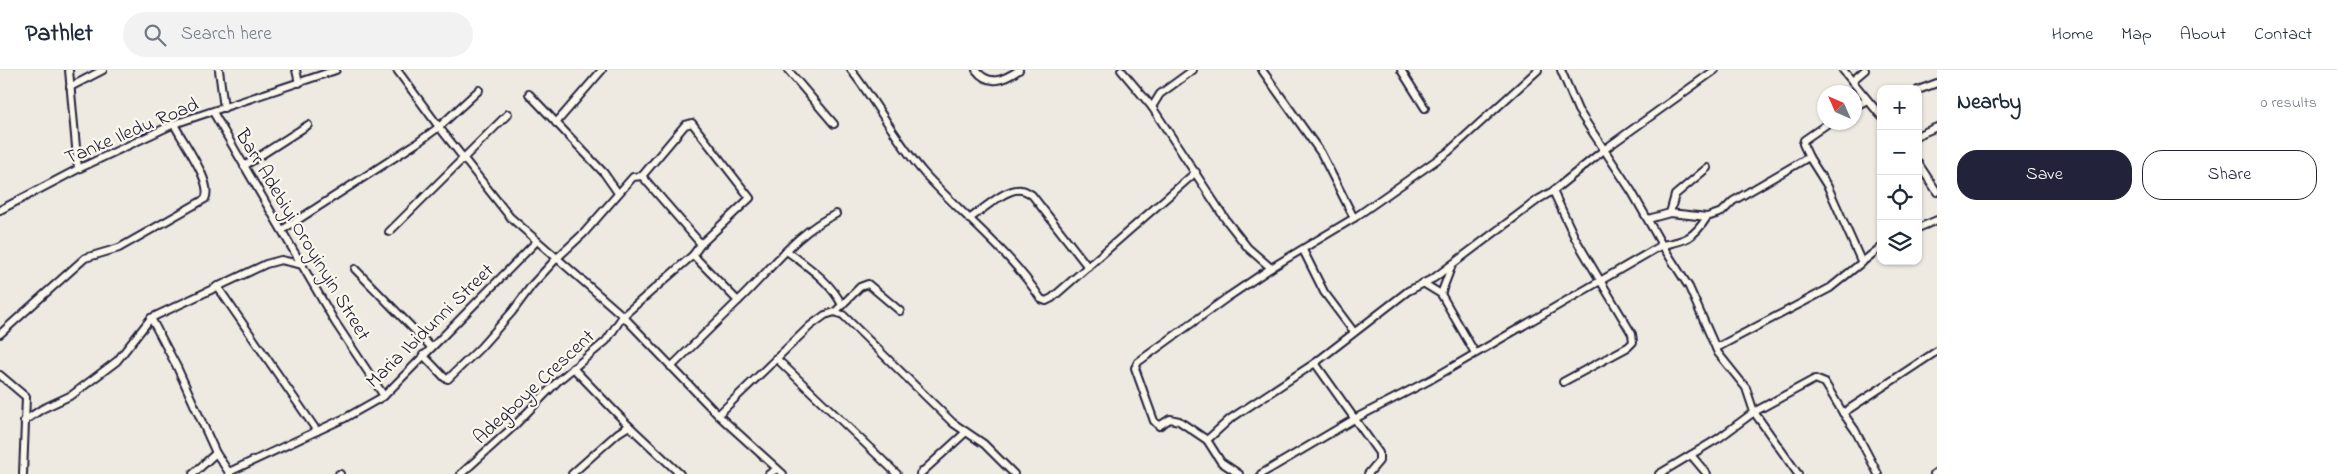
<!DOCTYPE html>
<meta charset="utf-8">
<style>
body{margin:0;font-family:"Indie Flower",sans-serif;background:#f2f2f3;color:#1f2937}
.controls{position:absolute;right:15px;top:15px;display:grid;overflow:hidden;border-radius:10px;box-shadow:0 1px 4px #0004}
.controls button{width:45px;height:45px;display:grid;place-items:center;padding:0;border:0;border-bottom:1px solid #e0e1e3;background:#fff;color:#1f2937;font:25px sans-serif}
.compass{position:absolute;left:1817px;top:15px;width:45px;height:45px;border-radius:50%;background:#fff;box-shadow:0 1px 4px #0004;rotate:315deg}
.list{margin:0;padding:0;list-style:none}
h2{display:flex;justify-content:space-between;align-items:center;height:65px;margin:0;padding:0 20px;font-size:21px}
h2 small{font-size:16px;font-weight:400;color:#747a83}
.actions{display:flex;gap:10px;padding:15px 20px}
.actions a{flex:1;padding:11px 0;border:1px solid #22223b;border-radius:20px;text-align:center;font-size:18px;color:#22223b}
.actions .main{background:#22223b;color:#fff}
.icon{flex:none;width:28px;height:28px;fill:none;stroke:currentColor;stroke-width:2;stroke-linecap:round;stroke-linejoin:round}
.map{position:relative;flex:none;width:1937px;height:404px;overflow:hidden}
header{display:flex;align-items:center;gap:30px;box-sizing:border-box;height:70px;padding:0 25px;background:#fff;border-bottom:1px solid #e0e1e3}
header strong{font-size:24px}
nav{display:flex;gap:28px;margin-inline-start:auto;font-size:18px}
.search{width:350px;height:45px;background:#f2f2f3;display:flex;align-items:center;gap:12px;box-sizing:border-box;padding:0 18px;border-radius:28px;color:#747a83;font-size:19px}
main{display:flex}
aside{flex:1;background:#fff}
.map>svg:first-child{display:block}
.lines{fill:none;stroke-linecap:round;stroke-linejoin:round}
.street-casing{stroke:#22223b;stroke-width:10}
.street{stroke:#fbf7ec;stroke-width:6}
.labels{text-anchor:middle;stroke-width:4.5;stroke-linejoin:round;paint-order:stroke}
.street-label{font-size:20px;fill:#22223b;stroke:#fbf7ec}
</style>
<header>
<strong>Pathlet</strong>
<div class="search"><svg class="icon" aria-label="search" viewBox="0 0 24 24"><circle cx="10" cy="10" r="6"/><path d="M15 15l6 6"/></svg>Search here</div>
<nav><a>Home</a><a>Map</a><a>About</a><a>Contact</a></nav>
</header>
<main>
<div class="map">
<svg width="1937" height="404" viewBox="0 0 1937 404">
<rect width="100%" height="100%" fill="#eeeae2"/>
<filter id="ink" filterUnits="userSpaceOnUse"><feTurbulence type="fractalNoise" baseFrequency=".02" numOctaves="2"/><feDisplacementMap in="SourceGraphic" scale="10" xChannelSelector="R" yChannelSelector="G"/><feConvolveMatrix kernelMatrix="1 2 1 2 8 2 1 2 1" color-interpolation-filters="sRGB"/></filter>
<g filter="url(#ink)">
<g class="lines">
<g class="street-casing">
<g id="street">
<polyline points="69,0 78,99"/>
<polyline points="219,0 224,38"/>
<polyline points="296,0 299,13"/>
<polyline points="397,0 439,57 510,147 623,246 718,345 783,404"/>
<polyline points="788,0 834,54"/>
<path d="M851 0C877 33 896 71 924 103 963 146 1009 180 1041 229L1046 231 1052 228 1196 102"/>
<path d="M976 0C989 17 1004 10 1019 0"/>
<polyline points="1121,0 1152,37"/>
<polyline points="1193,0 1160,24 1152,37 1226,150 1248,178 1271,198"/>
<polyline points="1262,0 1321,83 1354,148"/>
<polyline points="1401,0 1425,38"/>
<polyline points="1561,0 1578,40 1632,122 1662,175 1689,217 1718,283 1746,318 1754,342 1798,404"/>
<polyline points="1843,0 1881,46"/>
<polyline points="1852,11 1865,0"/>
<polyline points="70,17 103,0"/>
<polyline points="1918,20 1937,13"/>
<polyline points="529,24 604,103 618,123"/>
<polyline points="1854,37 1867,30"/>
<polyline points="213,42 335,252 384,326"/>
<polyline points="556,53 602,0"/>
<polyline points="1918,65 1937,57"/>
<polyline points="1809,87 1828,117 1862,193"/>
<polyline points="1918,93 1937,122"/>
<polyline points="244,96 308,55"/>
<polyline points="642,106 685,55 692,53 750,128 701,174 693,185"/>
<polyline points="1553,121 1575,168 1632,264 1633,272 1628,277 1563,312"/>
<polyline points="0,140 78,99 174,54 336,0"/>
<polyline points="1670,143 1675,125 1707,98"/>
<path d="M969 149C981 141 1007 117 1021 120 1025 120 1029 123 1032 125L1088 197"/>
<polyline points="1648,149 1670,143 1707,147 1722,142 1733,131 1809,87 1803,74 1804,70 1830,52"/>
<polyline points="1918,158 1937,150"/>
<polyline points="282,160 417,73 439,57 479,20"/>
<polyline points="389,162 508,44"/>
<polyline points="1303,180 1324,222 1354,262"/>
<path d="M787 181C808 197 830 211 842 235"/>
<polyline points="355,199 431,277"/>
<polyline points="1423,213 1441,224 1475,283"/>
<polyline points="217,216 317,361"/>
<polyline points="1441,224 1452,195"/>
<polyline points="835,242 860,217 868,214 900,241"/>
<polyline points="151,248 177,297 216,383 230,404"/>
<path d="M0 264 85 188 119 178 205 129C214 113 182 71 174 54"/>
<polyline points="1716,278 1830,218 1881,177"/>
<polyline points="423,285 445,308 448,309 480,278 512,242 532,215 556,189 584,163 633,107 642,106 701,174"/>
<polyline points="776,288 897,404"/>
<polyline points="1315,293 1379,383 1379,391 1368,404"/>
<polyline points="671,297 738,231"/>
<polyline points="573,298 629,356"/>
<polyline points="0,305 26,327 23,404"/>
<polyline points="718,345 810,256 825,245 835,242 843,245 953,353 984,374 1014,404"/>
<polyline points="24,351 42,339 72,325 117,291 151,248 266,194 281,190 303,195"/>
<polyline points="1207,370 1230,349 1315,293 1408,221 1434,208 1539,129 1553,121 1605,79 1715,0"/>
<polyline points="1691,385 1707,404"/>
<polyline points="229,402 345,348 384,326 536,172"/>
<polyline points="193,404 216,383"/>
<polyline points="339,404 340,404"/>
<path d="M461 404 513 357 558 311 606 271 623 246 693 185 738 231C770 201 796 162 836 144"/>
<polyline points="572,404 618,363 629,356 680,404"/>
<polyline points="769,404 777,399"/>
<polyline points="920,404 966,362"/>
<polyline points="1239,404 1221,392 1207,370 1179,351 1170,349 1159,356 1154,351 1135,298 1138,292 1228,227 1271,198 1354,148 1448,82 1538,0"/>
<path d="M1261 404 1356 348 1430 310 1662 175C1685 171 1694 168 1707 147"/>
<polyline points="1659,404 1719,368 1754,342 1815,309 1825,313 1843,343"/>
<polyline points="1878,404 1855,360 1843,343 1937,281"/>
<polyline points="1934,404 1937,402"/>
</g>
</g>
<use href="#street" class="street"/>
</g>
</g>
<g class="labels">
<g class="street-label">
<text transform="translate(131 60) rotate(-23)" y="7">Tanke Iledu Road</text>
<text transform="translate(304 164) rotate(59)" y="7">Barr Adebiyi Oroyinyin Street</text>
<text transform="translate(429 255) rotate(-44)" y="7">Maria Ibidunni Street</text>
<text transform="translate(533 316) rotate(-43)" y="7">Adegboye Crescent</text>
</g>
</g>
</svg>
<div class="controls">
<button>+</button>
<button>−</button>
<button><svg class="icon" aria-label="locate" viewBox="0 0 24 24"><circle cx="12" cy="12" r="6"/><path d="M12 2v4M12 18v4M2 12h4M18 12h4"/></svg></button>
<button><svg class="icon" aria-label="layers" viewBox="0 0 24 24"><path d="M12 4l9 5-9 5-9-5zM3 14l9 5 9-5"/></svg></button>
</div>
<svg class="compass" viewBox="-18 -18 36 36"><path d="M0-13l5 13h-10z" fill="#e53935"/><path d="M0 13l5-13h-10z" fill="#747a83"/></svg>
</div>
<aside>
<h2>Nearby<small>0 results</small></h2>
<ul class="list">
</ul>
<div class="actions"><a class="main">Save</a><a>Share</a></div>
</aside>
</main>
